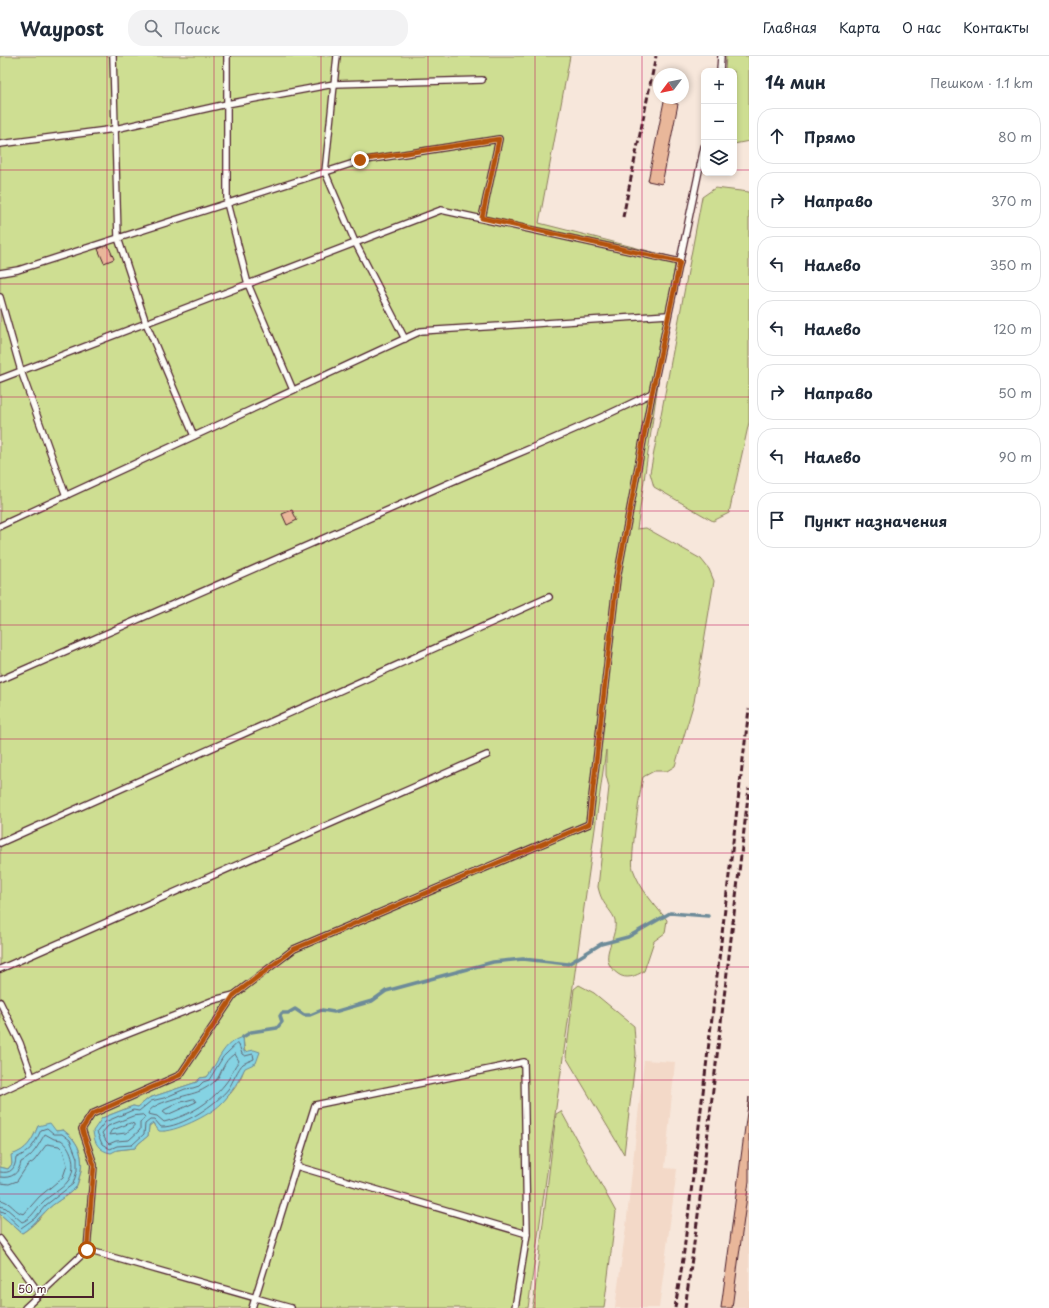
<!DOCTYPE html>
<html lang="ru">
<meta charset="utf-8">
<style>
body{margin:0;font-family:"Playpen Sans",sans-serif;background:#f2f2f3;color:#1f2937}
.controls{position:absolute;right:12px;top:12px;display:grid;overflow:hidden;border-radius:8px;box-shadow:0 2px 6px #0003}
.controls button{width:36px;height:36px;display:grid;place-items:center;padding:0;border:0;border-bottom:1px solid #e0e1e3;background:#fff;color:#1f2937;font:20px sans-serif}
.compass{position:absolute;left:653px;top:12px;width:36px;height:36px;border-radius:50%;background:#fff;box-shadow:0 2px 6px #0003;rotate:238deg}
.scale{position:absolute;left:12px;bottom:10px;width:82px;box-sizing:border-box;padding-left:4px;border:2px solid #4a1f2b;border-top:0;font-size:11px;line-height:14px;white-space:nowrap;color:#4a1f2b;-webkit-text-stroke:3px #fdfcf7;paint-order:stroke}
.stop{position:absolute;width:12px;height:12px;margin:-9px;border:3px solid #b45309;border-radius:50%;background:#fff}
.stop.end{background:#b45309;border-color:#fff;box-shadow:0 1px 4px #0008}
.list{margin:0;padding:0;list-style:none}
h2{display:flex;justify-content:space-between;align-items:center;height:52px;margin:0;padding:0 16px;font-size:17px}
h2 small{font-size:13px;font-weight:400;color:#747a83}
.list li{display:grid;grid-template-columns:26px 1fr auto;gap:12px;align-items:center;box-sizing:border-box;height:56px;margin:0 8px 8px;padding:0 8px;border:1px solid #e0e1e3;border-radius:16px}
.list b{display:block;font-size:15px;white-space:nowrap}
.list em{font-size:13px;font-style:normal;color:#747a83}
.icon{flex:none;width:22px;height:22px;fill:none;stroke:currentColor;stroke-width:2;stroke-linecap:round;stroke-linejoin:round}
.map{position:relative;flex:none;width:749px;height:1252px;overflow:hidden}
header{display:flex;align-items:center;gap:24px;box-sizing:border-box;height:56px;padding:0 20px;background:#fff;border-bottom:1px solid #e0e1e3}
header strong{font-size:19px}
nav{display:flex;gap:22px;margin-inline-start:auto;font-size:14px}
.search{width:280px;height:36px;background:#f2f2f3;display:flex;align-items:center;gap:10px;box-sizing:border-box;padding:0 14px;border-radius:16px;color:#747a83;font-size:15px}
main{display:flex}
aside{flex:1;background:#fff}
.map>svg:first-child{display:block}
.built{fill:#f3d9c8}
.green{fill:#cede92;stroke:#8c7e5e;fill-rule:evenodd}
.water{fill:#85d3e3;stroke:#6d8b99}
.lines{fill:none;stroke-linecap:round;stroke-linejoin:round}
.shore{stroke:#626775;stroke-width:1}
.stream{stroke:#6d8b99;stroke-width:3.5}
.building{fill:#e9b79a;stroke:#4a1f2b}
.lane-casing{stroke:#4a1f2b;stroke-width:8}
.lane{stroke:#fdfcf7;stroke-width:5.5}
.rail{stroke:#4a1f2b;stroke-width:3;stroke-dasharray:6 3;stroke-linecap:butt}
.route{stroke:#b45309;stroke-width:5}
.grid{fill:none;stroke:#c2185b;stroke-width:1;stroke-opacity:0.55}
</style>
<header>
<strong>Waypost</strong>
<div class="search"><svg class="icon" aria-label="search" viewBox="0 0 24 24"><circle cx="10" cy="10" r="6"/><path d="M15 15l6 6"/></svg>Поиск</div>
<nav><a>Главная</a><a>Карта</a><a>О нас</a><a>Контакты</a></nav>
</header>
<main>
<div class="map">
<svg width="749" height="1252" viewBox="0 0 749 1252">
<rect width="100%" height="100%" fill="#f7e7db"/>
<filter id="ink" filterUnits="userSpaceOnUse"><feTurbulence type="fractalNoise" baseFrequency=".025" numOctaves="2"/><feDisplacementMap in="SourceGraphic" scale="8" xChannelSelector="R" yChannelSelector="G"/><feConvolveMatrix kernelMatrix="1 2 1 2 8 2 1 2 1" color-interpolation-filters="sRGB"/></filter>
<g filter="url(#ink)">
<g class="built">
<polygon points="644,1004 675,1006 665,1112 677,1113 659,1252 615,1252 626,1171"/>
<polygon points="749,1041 749,1252 721,1252 736,1140"/>
</g>
<g class="green">
<path d="M0 0H570L539 167 676 202 637 473 646 472 701 503 709 513 714 525 694 646 675 710 667 715H654L643 721C640 734 630 804 633 813 640 833 654 848 667 864L665 877 654 885 644 915C636 920 626 924 618 918 595 902 618 885 615 864 613 857 605 850 602 843 600 839 599 835 598 831L609 731 606 719V694L528 1252H0V1158L22 1177C34 1170 40 1161 49 1152 57 1145 69 1139 76 1131 78 1128 79 1123 80 1119 85 1101 78 1084 63 1074L56 1075 38 1070C32 1085 27 1094 12 1099V1108L8 1113 0 1111ZM243 982C244 991 247 1004 244 1013 234 1047 196 1067 164 1075L155 1071 153 1067 149 1070 148 1080 139 1087 135 1092 117 1094 102 1062 133 1050 138 1051 149 1042 197 1026 200 1022 207 1021C218 1008 223 986 243 982Z"/>
<polygon points="726,0 749,0 749,85 734,88 734,15 725,15"/>
<polygon points="715,132 749,136 749,366 729,457 713,465 654,431 650,417 702,141"/>
<polygon points="579,929 594,937 634,970 636,998 624,1098 566,1001 574,933"/>
<polygon points="561,1055 616,1156 604,1252 532,1252 534,1243 556,1058"/>
</g>
<g class="water">
<path d="M243 981 244 996 254 994 260 996 256 1007 245 1012C239 1024 231 1038 221 1048 210 1059 174 1077 159 1075L153 1067 149 1070 148 1080 139 1087 135 1092 117 1094 111 1097C99 1095 94 1087 93 1075L102 1062 133 1050 138 1051 149 1042 197 1026 200 1022 207 1021C218 1008 222 986 243 981Z"/>
<path d="M50 1067 56 1075 63 1074C80 1086 85 1103 79 1122 78 1125 77 1129 76 1131 69 1139 57 1145 49 1152 39 1161 33 1170 22 1177L0 1158V1111L8 1113 12 1108 11 1099C27 1094 32 1085 38 1070Z"/>
</g>
<g class="lines">
<g class="shore">
<path d="M237 988 239 989 242 998 245 1000 253 998 254 1003C250 1005 246 1006 243 1008 239 1011 232 1027 229 1032 217 1048 181 1072 161 1071L155 1064H150L145 1068 144 1078 132 1089 117 1090 110 1093 102 1088 97 1076 105 1066 133 1054 139 1055 151 1045 164 1042 185 1033 193 1032 199 1030 203 1026 209 1024 223 1001Z"/>
<path d="M235 998 239 1005C234 1010 232 1018 228 1024 212 1046 191 1059 164 1066L157 1060 148 1058C150 1046 189 1040 200 1035 206 1032 215 1027 219 1020 223 1012 226 1002 235 998Z"/>
<polygon points="194,1043 196,1046 167,1059 163,1056 164,1054 178,1047"/>
<polygon points="143,1059 145,1061 140,1067 140,1074 129,1084 116,1085 109,1088 106,1085 102,1077 108,1070 133,1060"/>
<polygon points="131,1067 134,1068 134,1071 126,1077 109,1079 111,1075"/>
<path d="M0 1116C11 1118 15 1113 16 1102 31 1095 34 1089 41 1074L47 1072 54 1078H62L70 1084 77 1102V1115L73 1128 46 1149 35 1162 21 1172 4 1156 0 1155"/>
<path d="M0 1121C12 1123 19 1117 21 1106 34 1100 38 1089 45 1078L54 1083 61 1084C73 1092 77 1114 68 1125 62 1134 49 1139 42 1147 35 1154 31 1163 22 1166L6 1152 0 1150"/>
<path d="M0 1127 9 1128 17 1125 27 1110 34 1105 47 1088 59 1090 63 1094 67 1109 63 1121 39 1141 24 1158C15 1157 11 1145 0 1144"/>
</g>
<polyline class="stream" points="243,981 251,976 277,972 282,966 280,960 282,957 288,957 295,953 304,959 310,959 322,954 334,956 372,945 386,935 493,906 523,903 568,908 601,888 628,881 670,857 708,860"/>
</g>
<g class="building">
<polygon points="664,45 678,48 662,128 648,125"/>
<polygon points="108,189 114,203 104,207 98,193"/>
<polygon points="292,454 297,464 287,469 282,458"/>
<polygon points="749,1041 749,1125 732,1252 721,1252"/>
</g>
<g class="lines">
<g class="lane-casing">
<g id="lane">
<polyline points="113,0 118,182 146,267 194,380"/>
<polyline points="227,0 227,147 248,228 293,334"/>
<polyline points="337,0 325,116 355,186 405,283"/>
<polyline points="720,15 721,0"/>
<polyline points="0,88 115,73 227,48 334,28 482,24"/>
<polyline points="0,217 18,214 360,105 499,83 482,162"/>
<polyline points="0,241 21,315 66,440"/>
<polyline points="0,323 441,154 680,206"/>
<polyline points="0,470 421,275 668,259"/>
<path d="M0 624 411 444C491 407 574 377 652 337"/>
<polyline points="0,787 549,541"/>
<polyline points="0,913 487,699"/>
<polyline points="0,946 20,987 32,1021"/>
<polyline points="0,1036 100,989 214,944 234,939"/>
<polyline points="296,1110 315,1049 524,1006 527,1178 515,1252"/>
<polyline points="0,1183 40,1238"/>
<polyline points="87,1194 94,1109 82,1073 92,1058 180,1019 234,939 294,893 589,768 617,522 652,337 704,91"/>
<polyline points="25,1252 87,1194 291,1252"/>
<polyline points="252,1252 296,1110 527,1178"/>
</g>
</g>
<use href="#lane" class="lane"/>
<g class="rail">
<polyline points="623,161 656,0"/>
<polyline points="675,1252 683,1203 749,653"/>
<polyline points="685,1252 698,1159 749,732"/>
</g>
</g>
</g>
<g class="lines" filter="url(#ink)">
<polyline class="route" points="87,1194 94,1109 82,1073 92,1058 180,1019 234,939 294,893 589,768 617,522 652,337 680,206 482,162 499,83 360,104"/>
</g>
<path class="grid" d="M107 0V1252M214 0V1252M321 0V1252M428 0V1252M535 0V1252M642 0V1252M0 114H704M734 114H749M0 228H749M0 341H749M0 455H749M0 569H749M0 683H749M0 797H749M0 911H749M0 1024H749M0 1138H749"/>
</svg>
<div class="controls">
<button>+</button>
<button>−</button>
<button><svg class="icon" aria-label="layers" viewBox="0 0 24 24"><path d="M12 4l9 5-9 5-9-5zM3 14l9 5 9-5"/></svg></button>
</div>
<svg class="compass" viewBox="-18 -18 36 36"><path d="M0-13l5 13h-10z" fill="#e53935"/><path d="M0 13l5-13h-10z" fill="#747a83"/></svg>
<div class="scale">50 m</div>
<div class="stop" style="left:87px;top:1194px"></div>
<div class="stop end" style="left:360px;top:104px"></div>
</div>
<aside>
<h2>14 мин<small>Пешком · 1.1 km</small></h2>
<ul class="list">
<li><svg class="icon" aria-label="ahead" viewBox="0 0 24 24"><path d="M12 20V5M6 11l6-6 6 6"/></svg><div><b>Прямо</b></div><em>80 m</em></li>
<li><svg class="icon" aria-label="right" viewBox="0 0 24 24"><path d="M7 20v-9h11M14 6l5 5-5 5"/></svg><div><b>Направо</b></div><em>370 m</em></li>
<li><svg class="icon" aria-label="left" viewBox="0 0 24 24"><path d="M17 20v-9H6M10 6l-5 5 5 5"/></svg><div><b>Налево</b></div><em>350 m</em></li>
<li><svg class="icon" aria-label="left" viewBox="0 0 24 24"><path d="M17 20v-9H6M10 6l-5 5 5 5"/></svg><div><b>Налево</b></div><em>120 m</em></li>
<li><svg class="icon" aria-label="right" viewBox="0 0 24 24"><path d="M7 20v-9h11M14 6l5 5-5 5"/></svg><div><b>Направо</b></div><em>50 m</em></li>
<li><svg class="icon" aria-label="left" viewBox="0 0 24 24"><path d="M17 20v-9H6M10 6l-5 5 5 5"/></svg><div><b>Налево</b></div><em>90 m</em></li>
<li><svg class="icon" aria-label="arrive" viewBox="0 0 24 24"><path d="M6 21V4h12l-3 4 3 4H6"/></svg><div><b>Пункт назначения</b></div></li>
</ul>
</aside>
</main>
